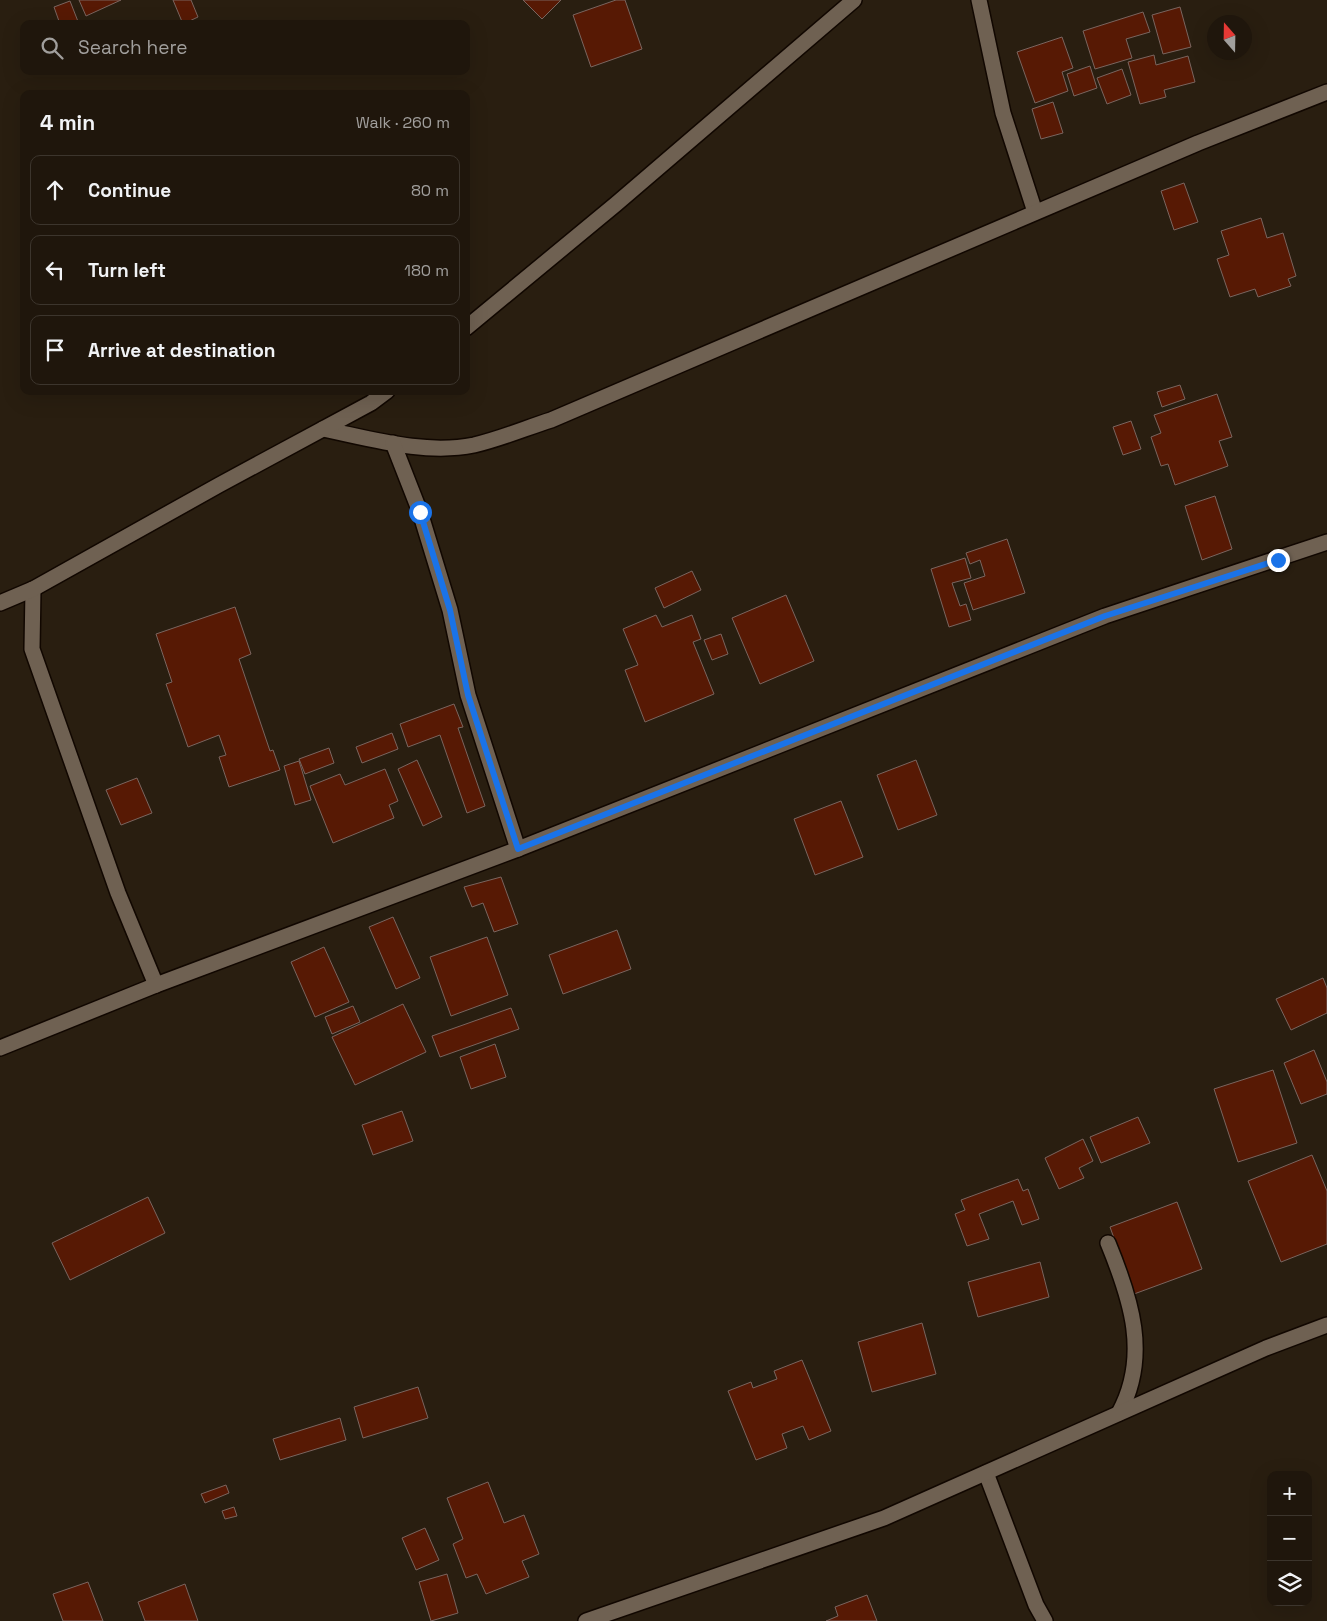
<!DOCTYPE html>
<meta charset="utf-8">
<style>
body{margin:0;font-family:"Space Grotesk",sans-serif;background:#2c231a;color:#f1f3f6}
.controls{position:absolute;right:15px;bottom:15px;display:grid;overflow:hidden;border-radius:10px;box-shadow:0 5px 20px #0002}
.controls button{width:45px;height:45px;display:grid;place-items:center;padding:0;border:0;border-bottom:1px solid #3c352d;background:#1f160c;color:#f1f3f6;font:25px sans-serif}
.compass{position:absolute;left:1207px;top:15px;width:45px;height:45px;border-radius:50%;background:#1f160c;box-shadow:0 5px 20px #0002;rotate:340deg}
.stop{position:absolute;width:15px;height:15px;margin:-11px;border:4px solid #1a73e8;border-radius:50%;background:#fff}
.stop.end{background:#1a73e8;border-color:#fff;box-shadow:0 1px 5px #0008}
.list{margin:0;padding:0;list-style:none}
h2{display:flex;justify-content:space-between;align-items:center;height:65px;margin:0;padding:0 20px;font-size:21px}
h2 small{font-size:16px;font-weight:400;color:#a19f9d}
.list li{display:grid;grid-template-columns:32px 1fr auto;gap:15px;align-items:center;box-sizing:border-box;height:70px;margin:0 10px 10px;padding:0 10px;border:1px solid #3c352d;border-radius:10px}
.list b{display:block;font-size:19px;white-space:nowrap}
.list em{font-size:16px;font-style:normal;color:#a19f9d}
.icon{flex:none;width:28px;height:28px;fill:none;stroke:currentColor;stroke-width:2;stroke-linecap:round;stroke-linejoin:round}
.map{position:relative;flex:none;width:1327px;height:1621px;overflow:hidden}
.search{position:absolute;background:#1f160c;box-shadow:0 5px 20px #0002;left:20px;top:20px;width:450px;height:55px;display:flex;align-items:center;gap:12px;box-sizing:border-box;padding:0 18px;border-radius:10px;color:#a19f9d;font-size:19px}
.panel{position:absolute;background:#1f160c;box-shadow:0 5px 20px #0002;left:20px;top:90px;width:450px;height:305px;border-radius:10px}
.map>svg:first-child{display:block}
.building{fill:#571904;stroke:#7a655f}
.lines{fill:none;stroke-linecap:round;stroke-linejoin:round}
.minor-casing{stroke:#110700;stroke-width:18}
.minor{stroke:#6f6152;stroke-width:15}
.route{stroke:#1a73e8;stroke-width:6}
</style>
<div class="map">
<svg width="1327" height="1621" viewBox="0 0 1327 1621">
<rect width="100%" height="100%" fill="#291e10"/>
<g class="building">
<polygon points="79,0 121,0 86,16"/>
<polygon points="173,0 191,0 198,17 183,24"/>
<polygon points="523,0 561,0 542,19"/>
<polygon points="616,0 625,0 642,49 591,67 573,15"/>
<polygon points="70,1 79,24 60,24 54,7"/>
<polygon points="1180,7 1191,47 1163,54 1152,15"/>
<polygon points="1143,12 1150,32 1126,39 1132,58 1095,69 1083,31"/>
<polygon points="1062,37 1073,68 1062,72 1068,91 1035,103 1017,52"/>
<polygon points="1154,55 1156,65 1188,56 1195,82 1164,90 1166,97 1140,104 1128,62"/>
<polygon points="1090,66 1097,88 1074,96 1067,74"/>
<polygon points="1122,69 1131,95 1107,104 1097,78"/>
<polygon points="1053,102 1063,133 1041,139 1032,109"/>
<polygon points="1184,183 1198,222 1174,230 1161,191"/>
<polygon points="1261,218 1267,238 1283,233 1296,276 1288,279 1291,286 1258,297 1255,289 1230,297 1217,259 1229,255 1221,231"/>
<polygon points="1180,385 1185,399 1162,407 1157,392"/>
<polygon points="1217,394 1232,437 1219,441 1228,466 1175,485 1168,464 1161,466 1151,437 1161,433 1154,415"/>
<polygon points="1131,421 1141,449 1123,455 1113,427"/>
<polygon points="1215,496 1232,549 1202,560 1185,506"/>
<polygon points="1007,539 1025,593 973,610 964,583 985,576 980,560 970,564 966,553"/>
<polygon points="965,558 971,578 952,583 960,606 966,604 971,620 949,627 931,569"/>
<polygon points="692,571 701,590 664,608 655,588"/>
<polygon points="786,595 814,661 760,684 732,618"/>
<polygon points="235,607 251,654 239,659 270,751 273,750 280,770 229,787 219,757 226,755 219,735 188,747 166,684 172,682 156,634"/>
<polygon points="656,615 662,627 692,615 701,639 693,642 714,694 645,722 625,670 638,665 623,629"/>
<polygon points="721,634 728,654 712,660 704,640"/>
<polygon points="454,704 463,727 458,728 485,806 467,813 440,735 408,747 400,724"/>
<polygon points="392,733 398,749 362,763 356,747"/>
<polygon points="329,748 334,763 305,774 299,759"/>
<polygon points="417,760 442,817 423,826 398,769"/>
<polygon points="916,760 937,815 898,830 877,775"/>
<polygon points="299,761 311,800 295,805 284,766"/>
<polygon points="385,769 398,801 389,805 394,818 333,843 310,786 340,774 345,785"/>
<polygon points="137,778 152,813 121,825 106,790"/>
<polygon points="841,801 863,857 815,875 794,819"/>
<polygon points="501,877 518,924 494,932 483,903 472,907 464,887"/>
<polygon points="393,917 420,978 396,989 369,927"/>
<polygon points="617,930 631,969 563,994 549,955"/>
<polygon points="487,937 508,995 451,1016 430,957"/>
<polygon points="324,947 349,1002 315,1017 291,962"/>
<polygon points="1323,978 1327,988 1327,1013 1291,1030 1276,999"/>
<polygon points="403,1004 426,1052 355,1085 332,1037"/>
<polygon points="353,1006 360,1022 332,1034 325,1017"/>
<polygon points="511,1008 519,1029 440,1057 432,1036"/>
<polygon points="495,1044 506,1077 471,1089 460,1057"/>
<polygon points="1314,1050 1327,1082 1327,1094 1301,1104 1284,1063"/>
<polygon points="1273,1070 1297,1143 1238,1162 1214,1089"/>
<polygon points="402,1111 413,1141 373,1155 362,1125"/>
<polygon points="1138,1117 1150,1143 1101,1163 1090,1137"/>
<polygon points="1083,1139 1093,1161 1079,1168 1084,1178 1059,1189 1045,1158"/>
<polygon points="1312,1155 1327,1191 1327,1244 1281,1262 1248,1181"/>
<polygon points="1018,1179 1023,1191 1028,1189 1039,1219 1022,1225 1013,1201 979,1214 989,1239 967,1246 955,1214 965,1210 961,1200"/>
<polygon points="148,1197 165,1233 70,1280 52,1243"/>
<polygon points="1177,1202 1202,1269 1134,1294 1110,1227"/>
<polygon points="1040,1262 1049,1297 978,1317 968,1282"/>
<polygon points="922,1323 936,1374 872,1392 858,1342"/>
<polygon points="802,1360 831,1431 809,1440 803,1426 782,1434 787,1448 756,1460 728,1391 751,1382 753,1388 777,1379 774,1371"/>
<polygon points="418,1387 428,1418 363,1438 354,1407"/>
<polygon points="340,1418 346,1440 280,1460 273,1439"/>
<polygon points="488,1482 504,1523 524,1515 539,1554 522,1561 529,1577 486,1594 477,1574 466,1578 453,1544 463,1539 447,1498"/>
<polygon points="226,1485 229,1493 205,1503 201,1494"/>
<polygon points="234,1507 237,1516 225,1519 222,1511"/>
<polygon points="425,1528 439,1560 416,1570 402,1538"/>
<polygon points="447,1574 458,1613 431,1621 419,1582"/>
<polygon points="88,1582 103,1621 63,1621 53,1594"/>
<polygon points="185,1584 198,1621 145,1621 138,1602"/>
<polygon points="867,1595 877,1621 826,1621 838,1616 835,1607"/>
</g>
<g class="lines">
<g class="minor-casing">
<g id="minor">
<polyline points="979,0 1003,113 1035,212"/>
<polyline points="466,328 616,204 854,0"/>
<path d="M323 429C372 439 425 455 474 445 500 439 526 428 551 420L1198 143 1327 92"/>
<polyline points="393,443 420,512 450,610 468,695 518,849"/>
<polyline points="33,589 32,649 118,893 156,985"/>
<polyline points="0,603 33,589 219,485 371,403 387,391"/>
<polyline points="0,1048 156,985 518,849 1105,616 1327,542"/>
<path d="M1108 1243C1131 1299 1150 1356 1119 1413"/>
<polyline points="986,1473 1036,1605 1045,1621"/>
<polyline points="586,1621 884,1518 1266,1348 1327,1325"/>
</g>
</g>
<use href="#minor" class="minor"/>
</g>
<g class="lines">
<polyline class="route" points="420,512 450,610 468,695 518,849 1105,616 1278,560"/>
</g>
</svg>
<div class="controls">
<button>+</button>
<button>−</button>
<button><svg class="icon" aria-label="layers" viewBox="0 0 24 24"><path d="M12 4l9 5-9 5-9-5zM3 14l9 5 9-5"/></svg></button>
</div>
<svg class="compass" viewBox="-18 -18 36 36"><path d="M0-13l5 13h-10z" fill="#e53935"/><path d="M0 13l5-13h-10z" fill="#a19f9d"/></svg>
<div class="stop" style="left:420px;top:512px"></div>
<div class="stop end" style="left:1278px;top:560px"></div>
<div class="search"><svg class="icon" aria-label="search" viewBox="0 0 24 24"><circle cx="10" cy="10" r="6"/><path d="M15 15l6 6"/></svg>Search here</div>
<section class="panel">
<h2>4 min<small>Walk · 260 m</small></h2>
<ul class="list">
<li><svg class="icon" aria-label="ahead" viewBox="0 0 24 24"><path d="M12 20V5M6 11l6-6 6 6"/></svg><div><b>Continue</b></div><em>80 m</em></li>
<li><svg class="icon" aria-label="left" viewBox="0 0 24 24"><path d="M17 20v-9H6M10 6l-5 5 5 5"/></svg><div><b>Turn left</b></div><em>180 m</em></li>
<li><svg class="icon" aria-label="arrive" viewBox="0 0 24 24"><path d="M6 21V4h12l-3 4 3 4H6"/></svg><div><b>Arrive at destination</b></div></li>
</ul>
</section>
</div>
